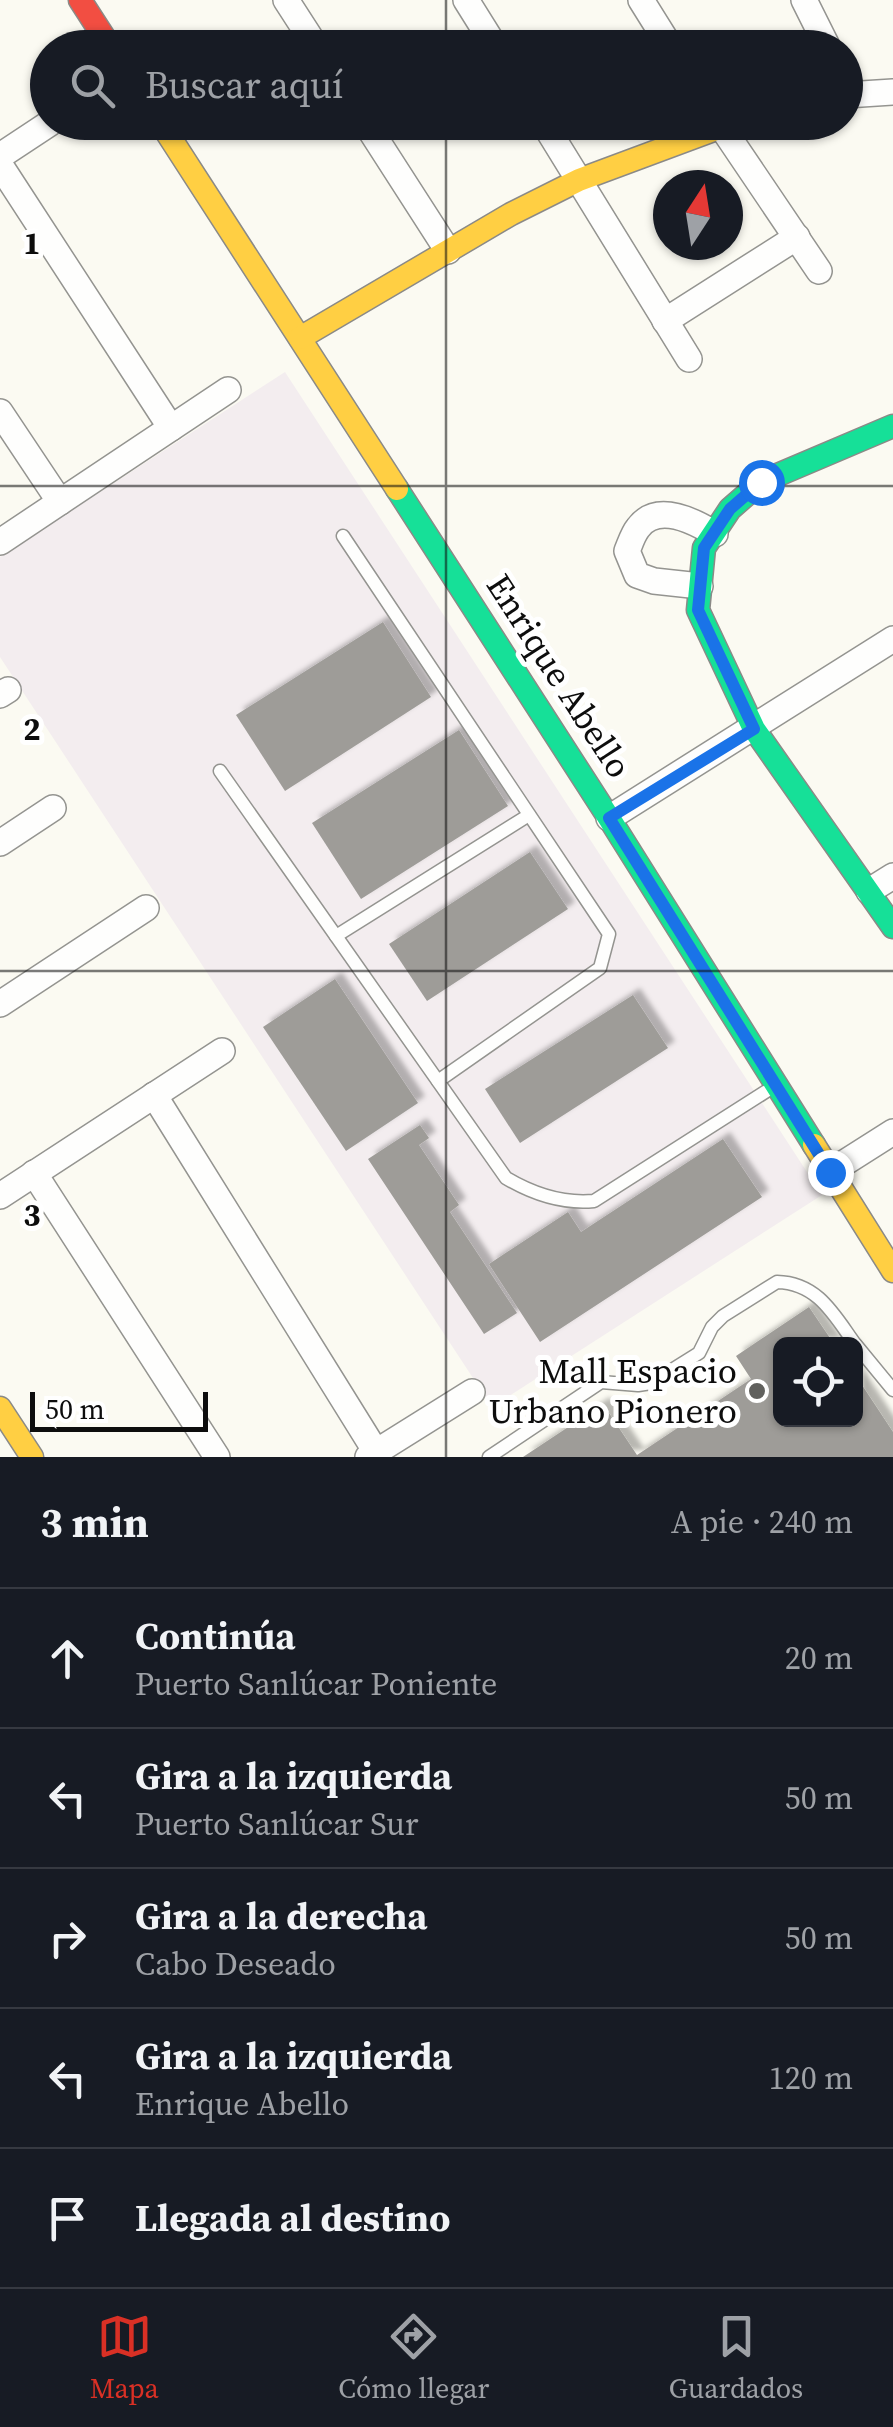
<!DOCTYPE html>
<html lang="es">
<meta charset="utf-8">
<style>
body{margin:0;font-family:"Source Serif 4",serif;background:#242831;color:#f1f3f6}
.controls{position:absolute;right:30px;bottom:30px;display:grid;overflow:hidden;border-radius:15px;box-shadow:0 2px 8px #0004}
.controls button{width:90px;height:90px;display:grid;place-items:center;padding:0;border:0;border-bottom:2px solid #363941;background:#171b24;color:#f1f3f6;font:50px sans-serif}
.compass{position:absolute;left:653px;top:170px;width:90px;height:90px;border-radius:50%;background:#171b24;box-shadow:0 2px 8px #0004;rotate:12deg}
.scale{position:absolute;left:30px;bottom:25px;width:178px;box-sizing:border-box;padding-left:10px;border:5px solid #0d0d0d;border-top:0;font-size:28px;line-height:35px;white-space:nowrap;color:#0d0d0d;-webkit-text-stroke:8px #fff;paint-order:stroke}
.stop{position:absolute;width:30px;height:30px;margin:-22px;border:8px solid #1a73e8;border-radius:50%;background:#fff}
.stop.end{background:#1a73e8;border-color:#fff;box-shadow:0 2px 10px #0008}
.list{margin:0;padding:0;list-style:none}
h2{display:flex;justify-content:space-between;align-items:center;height:130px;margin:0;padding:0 40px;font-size:42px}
h2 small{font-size:32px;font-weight:400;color:#9ea1a6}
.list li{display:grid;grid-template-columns:65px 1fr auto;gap:30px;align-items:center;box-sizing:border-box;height:140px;padding:0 40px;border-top:2px solid #363941}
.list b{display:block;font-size:38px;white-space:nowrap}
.list p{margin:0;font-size:32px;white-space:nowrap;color:#9ea1a6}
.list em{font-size:32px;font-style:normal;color:#9ea1a6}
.icon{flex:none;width:55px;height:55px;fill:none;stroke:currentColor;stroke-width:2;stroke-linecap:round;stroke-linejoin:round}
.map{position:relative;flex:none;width:893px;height:1457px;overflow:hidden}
.search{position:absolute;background:#171b24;box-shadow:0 2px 8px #0004;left:30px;right:30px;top:30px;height:110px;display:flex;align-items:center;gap:25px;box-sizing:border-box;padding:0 35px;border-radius:55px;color:#9ea1a6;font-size:38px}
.sheet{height:830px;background:#171b24}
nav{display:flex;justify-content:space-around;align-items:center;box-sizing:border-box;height:140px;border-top:2px solid #363941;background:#171b24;font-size:28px;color:#9ea1a6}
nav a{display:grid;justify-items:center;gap:5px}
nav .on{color:#d93025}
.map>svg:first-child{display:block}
.industrial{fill:#f3edef}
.building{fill:#9e9c98;filter:url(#shadow)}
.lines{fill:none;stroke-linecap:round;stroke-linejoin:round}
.lane-casing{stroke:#949490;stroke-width:15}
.street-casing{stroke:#949490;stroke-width:28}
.fast-casing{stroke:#8b8a87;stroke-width:25}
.slow-casing{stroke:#8b8a87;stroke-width:25}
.jam-casing{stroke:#8b8a87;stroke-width:25}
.lane{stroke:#fefefd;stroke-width:12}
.street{stroke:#fefefd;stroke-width:25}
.fast{stroke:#16e098;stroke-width:22}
.slow{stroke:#ffcf43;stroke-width:22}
.jam{stroke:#f24e42;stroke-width:22}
.route{stroke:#1a73e8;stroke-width:12}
.grid{fill:none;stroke:#0d0d0d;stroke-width:2.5;stroke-opacity:0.55}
.poi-dot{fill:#60605d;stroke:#fff;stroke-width:4}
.labels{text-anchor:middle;stroke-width:10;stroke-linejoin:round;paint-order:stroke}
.street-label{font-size:35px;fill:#0d0d0d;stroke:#fff}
.poi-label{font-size:35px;fill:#0d0d0d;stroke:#fff;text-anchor:end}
.grid-label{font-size:32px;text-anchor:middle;font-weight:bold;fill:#0d0d0d;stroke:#fff;stroke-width:10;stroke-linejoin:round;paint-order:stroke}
</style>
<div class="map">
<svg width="893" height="1457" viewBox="0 0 893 1457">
<defs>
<filter id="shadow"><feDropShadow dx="7" dy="-7" stdDeviation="2.5" flood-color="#0004"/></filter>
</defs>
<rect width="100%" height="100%" fill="#fbfaf2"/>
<polygon class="industrial" points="285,372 822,1195 492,1407 0,657 0,557"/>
<g class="building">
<polygon points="383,622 431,697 285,791 236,715"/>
<polygon points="459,730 508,806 361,899 312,823"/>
<polygon points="530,852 568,909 427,1001 389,944"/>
<polygon points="335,979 418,1103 346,1151 263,1027"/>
<polygon points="633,995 668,1048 520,1143 485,1089"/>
<polygon points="420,1125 429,1138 419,1145 459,1205 450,1212 517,1313 484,1334 368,1159"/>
<polygon points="723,1139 762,1197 540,1342 489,1264 568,1212 581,1232"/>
<polygon points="809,1307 834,1344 780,1344 780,1420 856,1420 856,1376 893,1432 893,1457 523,1457 603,1404 637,1455 751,1379 736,1356"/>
</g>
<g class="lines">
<g class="lane-casing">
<g id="lane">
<polyline points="343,536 609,934 600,968 438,1081"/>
<path d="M220 771 506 1178C533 1194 562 1204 594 1201L773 1087"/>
<polyline points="336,936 529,815"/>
<polyline points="856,1345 893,1390"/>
<path d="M489 1457 601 1382 638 1385 651 1383 699 1353 712 1327 723 1316 777 1282C818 1283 834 1315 855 1344"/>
</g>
</g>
<g class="street-casing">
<g id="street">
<polyline points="286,0 317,48"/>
<polyline points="466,0 496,48"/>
<polyline points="641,0 671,48"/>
<polyline points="804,0 828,48"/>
<polyline points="846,95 893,92"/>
<polyline points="365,122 448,251"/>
<polyline points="543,122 689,359"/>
<polyline points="721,126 819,271"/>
<polyline points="0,156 50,123"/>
<polyline points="0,165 171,428"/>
<polyline points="665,321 797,237"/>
<polyline points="0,412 60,502"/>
<polyline points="0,542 228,390"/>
<path d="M700 586 654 581 637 575 627 551C630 544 633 534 638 528 657 502 694 521 715 534"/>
<polyline points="0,695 8,690"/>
<polyline points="609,818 893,639"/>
<polyline points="0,843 53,808"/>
<polyline points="869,891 893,876"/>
<polyline points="0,1004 146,908"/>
<polyline points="154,1095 376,1452"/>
<polyline points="830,1172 893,1132"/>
<polyline points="34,1173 217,1457"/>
<polyline points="0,1196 222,1051"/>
<polyline points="368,1457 472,1392"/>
</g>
</g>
<g class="fast-casing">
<g id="fast">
<polyline points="893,426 761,482 730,509 704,548 698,610 754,729 893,927"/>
<polyline points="397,489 609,818 814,1145"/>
</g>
</g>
<g class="slow-casing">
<g id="slow">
<polyline points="160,122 397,489"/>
<polyline points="300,338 511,214 579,180 735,122"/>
<polyline points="814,1145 893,1271"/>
<polyline points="0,1408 32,1457"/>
</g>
</g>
<g class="jam-casing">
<polyline id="jam" points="80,0 111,48"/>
</g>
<use href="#lane" class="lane"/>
<use href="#street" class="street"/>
<use href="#fast" class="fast"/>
<use href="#slow" class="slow"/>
<use href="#jam" class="jam"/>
</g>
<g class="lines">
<polyline class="route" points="761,482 730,509 704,548 698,610 754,729 609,818 830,1172"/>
</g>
<path class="grid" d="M446 0V48M446 122V1457M0 486H893M0 971H893"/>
<circle class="poi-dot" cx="757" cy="1391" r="10"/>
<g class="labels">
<g class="street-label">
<text transform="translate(559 676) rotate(57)" y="12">Enrique Abello</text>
</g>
<g class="poi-label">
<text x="737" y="1383">Mall Espacio<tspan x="737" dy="40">Urbano Pionero</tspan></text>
</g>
</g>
<g class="grid-label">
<text x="32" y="254">1</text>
<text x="32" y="740">2</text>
<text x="32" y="1226">3</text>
</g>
</svg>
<div class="controls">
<button><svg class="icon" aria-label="locate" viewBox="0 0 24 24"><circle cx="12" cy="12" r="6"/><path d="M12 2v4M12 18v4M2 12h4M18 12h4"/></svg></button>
</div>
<svg class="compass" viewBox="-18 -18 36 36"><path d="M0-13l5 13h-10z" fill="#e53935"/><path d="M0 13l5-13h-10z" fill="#9ea1a6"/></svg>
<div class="scale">50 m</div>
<div class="stop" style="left:761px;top:482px"></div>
<div class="stop end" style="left:830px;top:1172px"></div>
<div class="search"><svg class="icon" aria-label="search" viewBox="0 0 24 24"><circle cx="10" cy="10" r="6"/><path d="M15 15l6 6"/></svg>Buscar aquí</div>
</div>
<section class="sheet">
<h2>3 min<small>A pie · 240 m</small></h2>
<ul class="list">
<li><svg class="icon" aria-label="ahead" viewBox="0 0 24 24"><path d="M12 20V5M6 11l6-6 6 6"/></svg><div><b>Continúa</b><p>Puerto Sanlúcar Poniente</p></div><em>20 m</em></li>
<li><svg class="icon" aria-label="left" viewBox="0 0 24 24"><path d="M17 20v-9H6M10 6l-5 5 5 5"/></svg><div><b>Gira a la izquierda</b><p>Puerto Sanlúcar Sur</p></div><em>50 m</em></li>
<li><svg class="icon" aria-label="right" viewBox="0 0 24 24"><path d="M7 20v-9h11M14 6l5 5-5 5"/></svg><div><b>Gira a la derecha</b><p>Cabo Deseado</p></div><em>50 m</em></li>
<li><svg class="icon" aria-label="left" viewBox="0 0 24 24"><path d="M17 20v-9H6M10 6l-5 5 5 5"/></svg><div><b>Gira a la izquierda</b><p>Enrique Abello</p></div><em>120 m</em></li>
<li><svg class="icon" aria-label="arrive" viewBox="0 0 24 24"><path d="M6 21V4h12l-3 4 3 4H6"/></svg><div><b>Llegada al destino</b></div></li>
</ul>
</section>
<nav>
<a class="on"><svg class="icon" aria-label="map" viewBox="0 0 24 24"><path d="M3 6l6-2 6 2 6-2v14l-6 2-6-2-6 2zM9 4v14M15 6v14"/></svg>Mapa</a>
<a><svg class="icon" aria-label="directions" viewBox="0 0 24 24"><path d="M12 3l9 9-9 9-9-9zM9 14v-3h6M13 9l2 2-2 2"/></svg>Cómo llegar</a>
<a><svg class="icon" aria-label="saved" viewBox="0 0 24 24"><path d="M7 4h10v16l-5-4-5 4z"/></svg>Guardados</a>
</nav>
